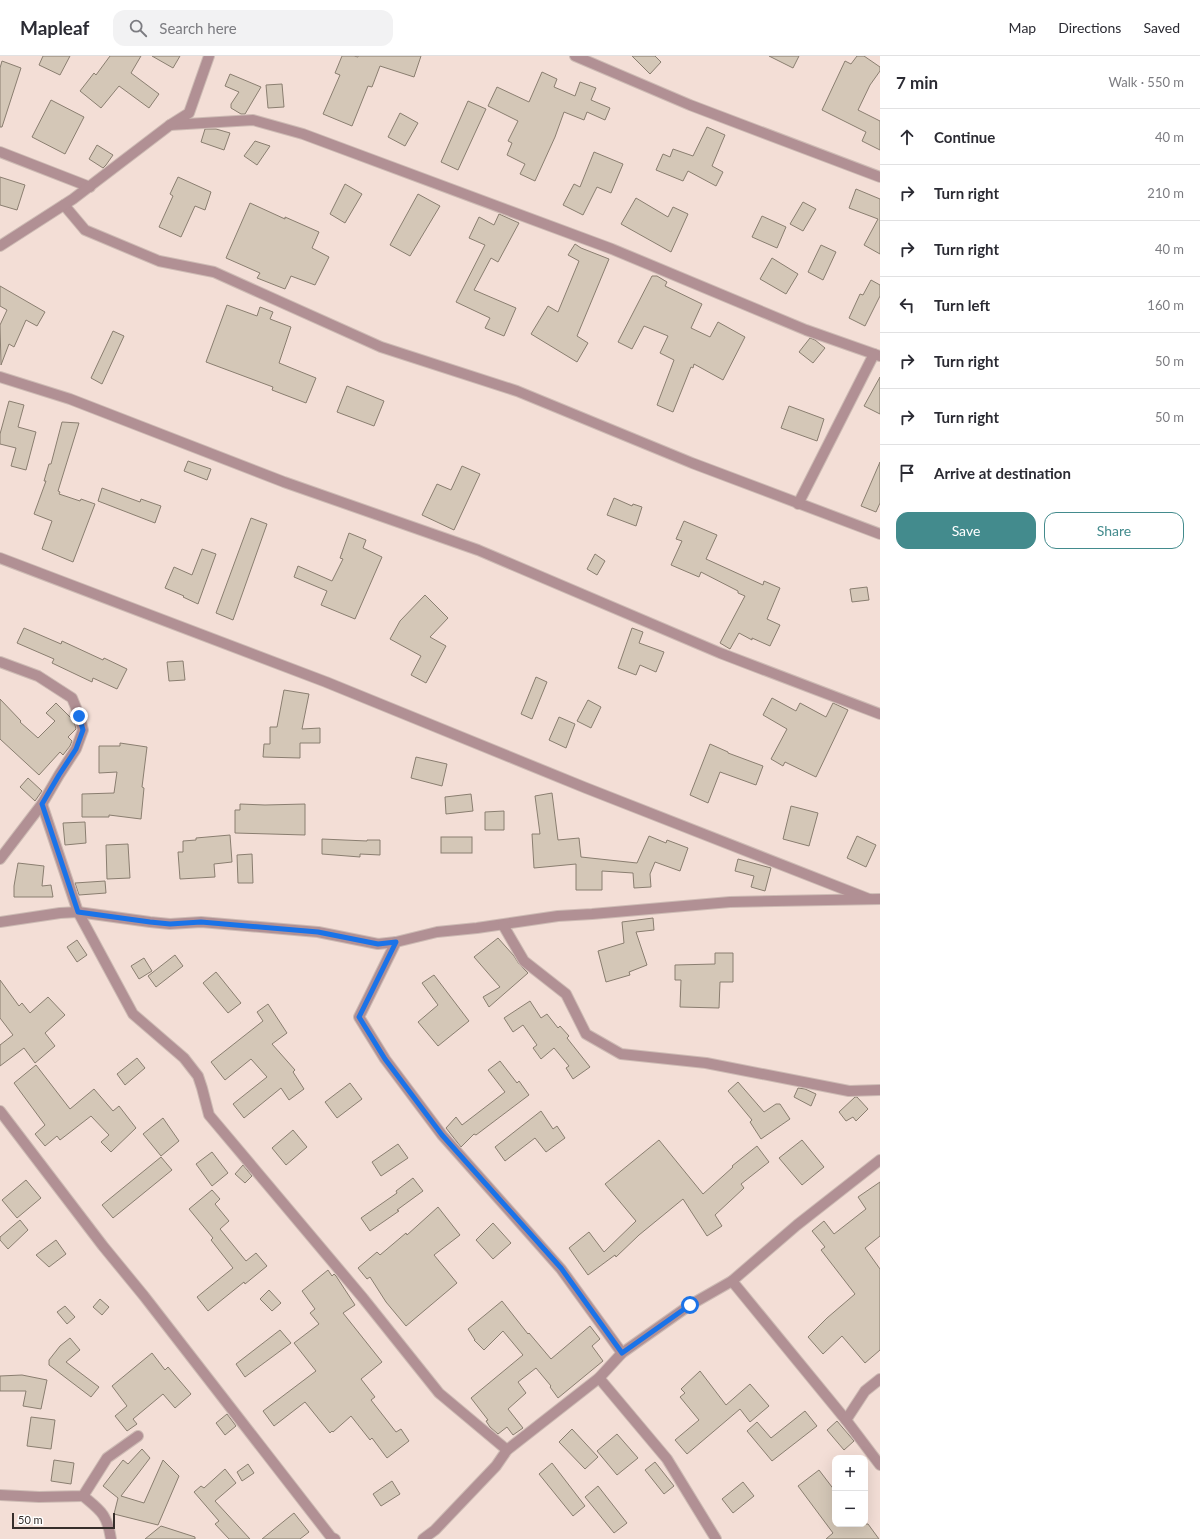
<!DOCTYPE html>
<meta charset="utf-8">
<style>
body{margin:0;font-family:Lato,sans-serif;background:#f2f2f3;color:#2b2b33}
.controls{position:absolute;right:12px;bottom:12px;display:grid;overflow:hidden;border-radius:8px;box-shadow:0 4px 16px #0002}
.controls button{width:36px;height:36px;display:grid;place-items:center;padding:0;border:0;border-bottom:1px solid #e1e1e2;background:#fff;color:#2b2b33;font:20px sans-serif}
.scale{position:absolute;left:12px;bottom:10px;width:103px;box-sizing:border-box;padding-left:4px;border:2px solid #362e2b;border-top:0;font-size:11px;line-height:14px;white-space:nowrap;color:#362e2b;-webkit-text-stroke:3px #fff;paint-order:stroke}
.stop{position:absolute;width:12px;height:12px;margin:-9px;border:3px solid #1a73e8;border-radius:50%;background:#fff}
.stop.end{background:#1a73e8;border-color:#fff;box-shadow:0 1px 4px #0008}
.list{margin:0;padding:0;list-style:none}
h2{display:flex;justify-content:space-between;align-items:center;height:52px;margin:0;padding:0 16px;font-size:17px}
h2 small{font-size:13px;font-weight:400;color:#7c7c81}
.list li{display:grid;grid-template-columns:26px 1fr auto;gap:12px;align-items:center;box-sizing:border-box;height:56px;padding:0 16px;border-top:1px solid #e1e1e2}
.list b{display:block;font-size:15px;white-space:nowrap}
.list em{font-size:13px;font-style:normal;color:#7c7c81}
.actions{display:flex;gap:8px;padding:12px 16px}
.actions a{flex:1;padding:9px 0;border:1px solid #438b8d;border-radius:12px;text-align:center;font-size:14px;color:#438b8d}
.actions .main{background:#438b8d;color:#fff}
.icon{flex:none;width:22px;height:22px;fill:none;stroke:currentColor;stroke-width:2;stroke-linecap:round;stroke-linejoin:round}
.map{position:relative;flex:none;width:880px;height:1483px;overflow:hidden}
header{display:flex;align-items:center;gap:24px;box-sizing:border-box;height:56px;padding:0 20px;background:#fff;border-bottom:1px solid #e1e1e2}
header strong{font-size:19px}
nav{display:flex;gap:22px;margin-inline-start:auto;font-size:14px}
.search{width:280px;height:36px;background:#f2f2f3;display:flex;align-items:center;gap:10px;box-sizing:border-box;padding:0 14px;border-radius:12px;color:#7c7c81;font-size:15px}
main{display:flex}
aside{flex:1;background:#fff}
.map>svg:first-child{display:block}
.building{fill:#d4c7b7;stroke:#8a7e70}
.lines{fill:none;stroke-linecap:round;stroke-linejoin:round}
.minor-casing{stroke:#cdbbb4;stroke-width:12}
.minor{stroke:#b19094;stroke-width:10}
.route{stroke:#1a73e8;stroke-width:5}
</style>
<header>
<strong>Mapleaf</strong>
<div class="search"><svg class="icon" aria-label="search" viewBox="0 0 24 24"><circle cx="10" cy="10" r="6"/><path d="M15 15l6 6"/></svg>Search here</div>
<nav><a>Map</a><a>Directions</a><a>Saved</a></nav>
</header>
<main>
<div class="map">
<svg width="880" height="1483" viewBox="0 0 880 1483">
<rect width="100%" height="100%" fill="#f3ded6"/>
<g class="building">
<polygon points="43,0 70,0 60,19 39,9"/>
<polygon points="110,0 141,0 131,17 159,38 149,52 119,30 101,52 80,35 94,17 96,19"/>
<polygon points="152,0 180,0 173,12"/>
<polygon points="342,0 354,0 358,1 358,0 421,0 414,21 380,10 372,31 368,30 352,70 323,58 340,19 335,17"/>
<polygon points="632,0 655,0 661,6 650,18"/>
<polygon points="769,0 799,0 793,12"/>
<polygon points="857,0 864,0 880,11 880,15 870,29 858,54 880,65 880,94 862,85 866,76 822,54 845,5 851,8"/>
<polygon points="2,5 21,12 2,71 0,71 0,12"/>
<polygon points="542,16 557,23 554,31 575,40 580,26 596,32 591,44 610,52 605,64 587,56 584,64 564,56 555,81 535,125 520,118 525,108 507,99 512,87 508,85 518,65 488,50 497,31 529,46"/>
<polygon points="230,18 261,31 245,58 241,58 231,52 231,48 239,36 225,30"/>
<polygon points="282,28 284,51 268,52 266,29"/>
<polygon points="51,44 84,61 65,98 32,81"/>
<polygon points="468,45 486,53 458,114 441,106"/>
<polygon points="400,57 418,67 405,90 388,81"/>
<polygon points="707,71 725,79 712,110 723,116 716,130 688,115 683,125 656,114 663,98 670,101 673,93 693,100"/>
<polygon points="205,73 216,73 230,77 224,94 201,86"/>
<polygon points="255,85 270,90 257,109 244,100"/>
<polygon points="97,89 113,99 106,109 103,112 89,103"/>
<polygon points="594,96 623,108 611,137 597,131 583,159 563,149 574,128 580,131"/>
<polygon points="0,121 25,129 17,154 0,149"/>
<polygon points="178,121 211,136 205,154 195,150 181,181 159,171 173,140 170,138"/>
<polygon points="345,128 362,138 345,167 330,158"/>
<polygon points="856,133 880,143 880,198 864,189 878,163 849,152"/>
<polygon points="418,138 440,150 410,200 390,189"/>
<polygon points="636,142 668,161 673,151 688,158 671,196 621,168"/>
<polygon points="803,146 816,153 803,175 790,168"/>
<polygon points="250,147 285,163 285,161 319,176 312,192 329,201 315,229 291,220 285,233 257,222 260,217 226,202"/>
<polygon points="499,158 519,167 498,206 491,202 474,234 516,252 504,280 485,272 490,262 456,246 485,189 469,182 479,161 494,169"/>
<polygon points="762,160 786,171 777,192 752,181"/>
<polygon points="575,188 581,192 609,203 577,280 588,287 577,306 531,278 548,250 558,256 579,205 568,199"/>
<polygon points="821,189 836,196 823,224 808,216"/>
<polygon points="772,202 798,218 786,238 760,223"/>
<polygon points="652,220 657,220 667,226 665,230 702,248 691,272 710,281 718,266 745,281 723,324 694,308 693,312 691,311 673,356 657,349 674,304 660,297 668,280 644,270 632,293 618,286"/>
<polygon points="871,224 880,229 880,240 865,270 849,262 860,238 863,239"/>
<polygon points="0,230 45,256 37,270 26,264 14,291 9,288 1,309 0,269 7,254 0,250"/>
<polygon points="227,249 257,260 260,251 273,256 270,263 291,271 279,307 316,322 306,347 272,334 273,331 206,306"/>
<polygon points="113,275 124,280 102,328 91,322"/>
<polygon points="810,282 815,284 825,292 813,307 799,296"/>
<polygon points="880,321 880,358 864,350"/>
<polygon points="347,330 384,345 374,370 337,356"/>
<polygon points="9,345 24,349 18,371 36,376 26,414 11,410 16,392 0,388 0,378"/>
<polygon points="789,350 824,363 817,385 781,372"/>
<polygon points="62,366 79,367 58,435 60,436 59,438 80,445 81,443 95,448 73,506 42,493 52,465 34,458 46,425 44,425 49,408 51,408"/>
<polygon points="188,405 211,413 207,424 184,415"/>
<polygon points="880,406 880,447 876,456 861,450"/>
<polygon points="462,410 480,418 454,474 422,459 437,428 451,434"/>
<polygon points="102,432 140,446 141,443 161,450 155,467 98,445"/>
<polygon points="614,442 632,450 633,448 642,451 636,470 607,459"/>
<polygon points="251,462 267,468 233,564 216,557"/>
<polygon points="684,465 717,479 706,503 763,529 764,525 780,532 767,563 780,569 770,590 752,582 752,584 739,577 730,593 720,587 745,540 738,537 738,535 701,516 699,521 671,509 682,485 676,483"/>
<polygon points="349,477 366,484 363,492 382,501 355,563 321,549 327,535 294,521 298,510 332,525 343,503 340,502"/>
<polygon points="202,493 216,498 198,548 183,541 184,540 165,532 174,511 192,519"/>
<polygon points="595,498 605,505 597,519 587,513"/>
<polygon points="867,531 869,544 852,546 850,533"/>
<polygon points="425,539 448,562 430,581 446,590 426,627 411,619 421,600 390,583 400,565"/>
<polygon points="24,572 61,588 62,585 103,604 104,602 127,613 117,633 93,622 92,626 52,607 54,603 17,587"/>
<polygon points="632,572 643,576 639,587 664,596 656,616 640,609 636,619 618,612"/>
<polygon points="183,605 185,624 169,625 167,606"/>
<polygon points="536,621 547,626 532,663 521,658"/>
<polygon points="284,634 309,638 302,673 320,672 320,687 300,687 300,702 263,701 264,688 270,688 270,671 277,671"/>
<polygon points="772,642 796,655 800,647 826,661 833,647 848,654 816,721 785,706 783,710 771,703 787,673 763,659"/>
<polygon points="0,643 21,665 20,666 38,682 55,665 46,657 56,647 74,665 76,673 68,681 72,685 70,690 63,699 60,696 39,719 0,683"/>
<polygon points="588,644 601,651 591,672 577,665"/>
<polygon points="559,661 575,668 566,692 549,684"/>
<polygon points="120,687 147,691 142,731 144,732 141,763 109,759 109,761 82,761 82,738 114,737 117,716 99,717 99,690 120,690"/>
<polygon points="710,688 728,696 728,697 763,710 756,729 720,716 708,747 690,739"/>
<polygon points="416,701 447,708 442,730 411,722"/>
<polygon points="28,722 42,735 35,745 20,731"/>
<polygon points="552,737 558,784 579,782 581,801 637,807 649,780 666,787 667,784 688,792 680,815 655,806 650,818 651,831 634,832 633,817 602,815 602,834 576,834 576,808 534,812 532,778 540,778 535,740"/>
<polygon points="471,738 473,755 446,758 445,741"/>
<polygon points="240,748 265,749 305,748 305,779 235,777 235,754 240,754"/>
<polygon points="791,750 818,757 809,790 783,783"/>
<polygon points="504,755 504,774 485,774 485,756"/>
<polygon points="85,766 86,787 65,789 63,767"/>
<polygon points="230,779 232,806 214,808 215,821 180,823 178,796 183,796 183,785 196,784 196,782"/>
<polygon points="857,780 876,789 866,811 847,802"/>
<rect x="441" y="781" width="31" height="16"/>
<polygon points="322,783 367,785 367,784 380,784 380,799 360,798 360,801 322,798"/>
<polygon points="128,788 130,822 107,823 106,789"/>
<polygon points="252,798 253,827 238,827 237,799"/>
<polygon points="738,803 771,812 765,835 751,831 754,820 735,815"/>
<polygon points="18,807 44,810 42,830 51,829 53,841 14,841 14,830"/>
<polygon points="105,825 106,837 79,839 75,827"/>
<polygon points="653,862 654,874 636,876 647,909 629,916 630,919 606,926 598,895 624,887 622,866"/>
<polygon points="498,882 514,900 519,908 528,917 489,951 483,941 500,931 474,901"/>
<polygon points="77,884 87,899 77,906 67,891"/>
<polygon points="715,897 733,897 733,926 720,926 719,952 680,951 681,924 675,924 675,909 715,908"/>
<polygon points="175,899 183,910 156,931 148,920"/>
<polygon points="144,902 152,915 139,923 131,910"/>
<polygon points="216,916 241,947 228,957 203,927"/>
<polygon points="434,919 469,965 438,990 418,966 438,949 422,927"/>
<polygon points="0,924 19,950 22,947 30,957 48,941 65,959 45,977 55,990 35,1007 24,992 0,1010 0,989 13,979 0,962"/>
<polygon points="530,945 541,962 547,958 558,972 560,970 569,980 567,982 590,1011 573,1023 566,1012 569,1010 554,992 541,1003 533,992 537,989 523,969 513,976 504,962"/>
<polygon points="268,948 287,977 272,988 295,1014 293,1016 304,1033 289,1044 281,1032 244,1062 233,1048 267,1021 251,1003 225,1024 211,1006 263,965 257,956"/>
<polygon points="137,1002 145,1012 125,1029 117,1018"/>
<polygon points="500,1005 517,1027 519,1025 529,1039 476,1079 474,1078 461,1091 446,1072 456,1061 462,1069 505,1036 488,1014"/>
<polygon points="36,1009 70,1053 94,1033 113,1055 119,1050 136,1072 111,1096 101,1086 109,1079 91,1060 60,1084 57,1080 45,1090 35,1078 45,1069 14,1027"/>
<polygon points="738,1026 764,1056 776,1048 780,1048 790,1063 761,1083 750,1066 752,1064 728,1035"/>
<polygon points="350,1027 362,1043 337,1062 325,1046"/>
<polygon points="798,1032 805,1033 816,1038 811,1050 794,1041"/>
<polygon points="855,1041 857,1041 868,1053 856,1065 853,1061 846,1065 839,1056"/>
<polygon points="541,1055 553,1073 557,1070 565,1082 546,1096 535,1082 505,1105 495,1091"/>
<polygon points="163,1062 179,1085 161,1100 143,1078"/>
<polygon points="293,1074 307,1091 286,1109 272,1092"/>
<polygon points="659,1084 703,1138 733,1111 732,1110 757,1090 769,1106 741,1128 744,1132 715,1159 722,1170 707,1180 683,1143 639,1179 616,1201 615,1199 588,1219 569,1192 589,1176 604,1196 636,1165 605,1128"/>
<polygon points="802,1084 824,1111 802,1129 779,1102"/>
<polygon points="398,1088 408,1102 381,1120 372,1106"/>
<polygon points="212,1096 228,1117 212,1130 196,1108"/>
<polygon points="161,1101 172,1114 113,1162 102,1149"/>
<polygon points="243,1109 252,1120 245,1127 235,1118"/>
<polygon points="413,1122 423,1135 397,1154 399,1155 370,1175 361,1162 397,1137 396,1135"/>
<polygon points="26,1124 41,1142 17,1162 2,1144"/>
<polygon points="880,1126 880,1180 865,1192 880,1213 880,1294 865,1307 842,1280 823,1298 808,1281 827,1262 855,1238 821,1194 825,1191 812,1175 824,1165 834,1178 866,1153 858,1141"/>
<polygon points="212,1134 220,1143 215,1148 229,1165 220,1173 246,1205 256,1197 267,1210 245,1228 244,1226 208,1255 197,1241 233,1212 211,1184 213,1182 189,1153"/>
<polygon points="438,1151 460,1179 434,1199 457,1227 406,1270 386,1246 370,1221 367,1223 358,1212 377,1196 380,1199 406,1177 407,1179"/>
<polygon points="20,1164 28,1174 8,1193 0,1184 0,1181"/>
<polygon points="493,1167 511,1187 493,1203 476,1184"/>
<polygon points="56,1184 66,1198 49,1211 36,1199"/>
<polygon points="328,1214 332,1220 334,1218 336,1220 355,1249 343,1257 382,1306 361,1323 375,1341 371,1344 396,1376 401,1373 409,1385 387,1402 372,1382 370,1384 351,1360 333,1376 332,1375 330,1377 305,1346 274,1370 263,1355 316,1315 294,1287 319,1268 310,1257 315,1253 302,1235"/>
<polygon points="269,1234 281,1247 272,1255 260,1243"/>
<polygon points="100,1243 109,1251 102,1259 93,1251"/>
<polygon points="502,1245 528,1278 529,1277 551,1303 590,1270 600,1283 592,1290 603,1305 558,1342 550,1331 551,1330 536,1312 518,1326 526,1337 508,1353 523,1372 513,1379 507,1371 498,1378 490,1371 486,1365 488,1364 471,1342 523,1299 503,1275 484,1294 474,1284 475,1284 468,1273"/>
<polygon points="65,1250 75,1261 67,1268 57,1256"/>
<polygon points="280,1274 291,1287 245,1321 236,1308"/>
<polygon points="70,1282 80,1294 66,1306 99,1331 91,1341 49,1309 49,1304 60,1290"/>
<polygon points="152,1297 165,1314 168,1311 191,1338 175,1352 163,1338 133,1363 137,1368 127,1375 115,1360 127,1350 112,1330"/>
<polygon points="700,1315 726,1349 750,1328 769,1350 750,1366 740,1353 687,1398 675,1384 699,1364 680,1341 685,1337 681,1333"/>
<polygon points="22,1319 47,1324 41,1353 23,1350 26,1335 0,1335 0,1320"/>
<polygon points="805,1355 817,1370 772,1405 747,1375 757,1366 771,1382"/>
<polygon points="227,1358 236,1370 225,1379 216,1367"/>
<polygon points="31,1361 55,1364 51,1393 27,1390"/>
<polygon points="837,1365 854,1385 844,1394 827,1374"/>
<polygon points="572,1373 598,1401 585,1413 559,1386"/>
<polygon points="617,1378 638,1402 617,1419 597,1395"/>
<polygon points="142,1393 150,1402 121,1440 144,1447 163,1404 179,1420 158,1469 114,1458 118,1442 103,1430 123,1404 128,1408"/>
<polygon points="54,1404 74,1407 71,1428 51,1425"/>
<polygon points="655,1406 674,1430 664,1438 645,1414"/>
<polygon points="552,1407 585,1450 573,1460 539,1418"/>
<polygon points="248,1408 254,1417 242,1425 237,1416"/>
<polygon points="225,1413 236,1427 215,1445 250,1483 229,1483 215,1468 219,1465 194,1436 201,1430 204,1432"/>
<polygon points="819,1414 835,1435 835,1468 868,1468 879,1483 826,1483 833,1477 798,1430"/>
<polygon points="392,1425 400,1438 381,1450 373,1438"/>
<polygon points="743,1426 754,1440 733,1457 722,1443"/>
<polygon points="598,1430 627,1467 614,1477 585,1441"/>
<polygon points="294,1457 309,1476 300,1483 262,1483"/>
<polygon points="161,1470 195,1481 195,1483 145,1483"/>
</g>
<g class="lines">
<g class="minor-casing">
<g id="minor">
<polyline points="575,0 690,49 880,121"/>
<polyline points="170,69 253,64 303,78 612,193 806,274 880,300"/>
<polyline points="0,96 90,131"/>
<polyline points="64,149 85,174 159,205 214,216 381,291 517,335 692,407 880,478"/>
<polyline points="0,190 73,143 170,69 189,57 209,0"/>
<polyline points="0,321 70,343 284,426 478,494 720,597 880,658"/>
<polyline points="798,448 874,298"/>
<polyline points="0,502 326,626 586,732 869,843"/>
<polyline points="0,606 38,620 72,642 79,659 83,674 76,693 59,719 42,748 0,803"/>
<polyline points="42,748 78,856 133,958 184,1002 198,1020 202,1032 209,1059 363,1242 439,1337 507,1394"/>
<polyline points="0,866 60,857 78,856 150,866 170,868 201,866 318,876 378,888 396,886 437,876 477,872 558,860 592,858 730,846 880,843"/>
<polyline points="503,869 524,905 566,938 586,978 621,998 706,1007 849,1035 880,1034"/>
<polyline points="396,886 359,961 385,1003 442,1079 561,1213 622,1297"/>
<polyline points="0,1055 103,1190 144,1240 331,1481 335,1483"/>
<polyline points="732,1225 846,1364 880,1409"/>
<polyline points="599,1322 667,1403 716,1483"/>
<polyline points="846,1364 865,1335 880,1323"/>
<polyline points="0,1439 39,1441 83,1440 107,1402 138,1380"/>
<path d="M83 1440C101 1455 107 1458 111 1483"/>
<polyline points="423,1483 435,1474 496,1410 507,1394 599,1322 622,1297 690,1249 732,1225 797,1169 880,1104"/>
</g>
</g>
<use href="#minor" class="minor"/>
</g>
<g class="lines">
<polyline class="route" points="79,660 83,674 76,693 59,719 42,748 78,856 150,866 170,868 201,866 318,876 378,888 396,886 359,961 385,1003 442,1079 561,1212 622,1297 690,1249"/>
</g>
</svg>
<div class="controls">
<button>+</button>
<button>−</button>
</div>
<div class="scale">50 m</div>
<div class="stop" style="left:690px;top:1249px"></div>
<div class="stop end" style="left:79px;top:660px"></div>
</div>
<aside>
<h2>7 min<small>Walk · 550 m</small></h2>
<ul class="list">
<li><svg class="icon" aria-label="ahead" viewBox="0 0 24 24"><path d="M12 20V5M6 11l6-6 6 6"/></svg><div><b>Continue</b></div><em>40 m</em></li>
<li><svg class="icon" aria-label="right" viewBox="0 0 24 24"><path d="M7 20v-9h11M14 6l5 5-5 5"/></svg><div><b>Turn right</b></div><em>210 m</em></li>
<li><svg class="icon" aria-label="right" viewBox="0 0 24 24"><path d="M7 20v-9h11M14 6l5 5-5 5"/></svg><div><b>Turn right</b></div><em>40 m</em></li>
<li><svg class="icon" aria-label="left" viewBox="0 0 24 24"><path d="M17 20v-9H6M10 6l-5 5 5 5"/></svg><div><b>Turn left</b></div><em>160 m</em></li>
<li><svg class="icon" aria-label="right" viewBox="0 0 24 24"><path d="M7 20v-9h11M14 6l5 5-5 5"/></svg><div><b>Turn right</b></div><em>50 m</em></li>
<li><svg class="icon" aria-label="right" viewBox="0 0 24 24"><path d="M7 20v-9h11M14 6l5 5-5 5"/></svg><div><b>Turn right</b></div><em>50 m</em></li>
<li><svg class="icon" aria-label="arrive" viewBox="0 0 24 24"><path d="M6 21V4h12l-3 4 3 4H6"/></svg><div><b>Arrive at destination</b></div></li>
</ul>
<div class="actions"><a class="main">Save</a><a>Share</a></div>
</aside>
</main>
